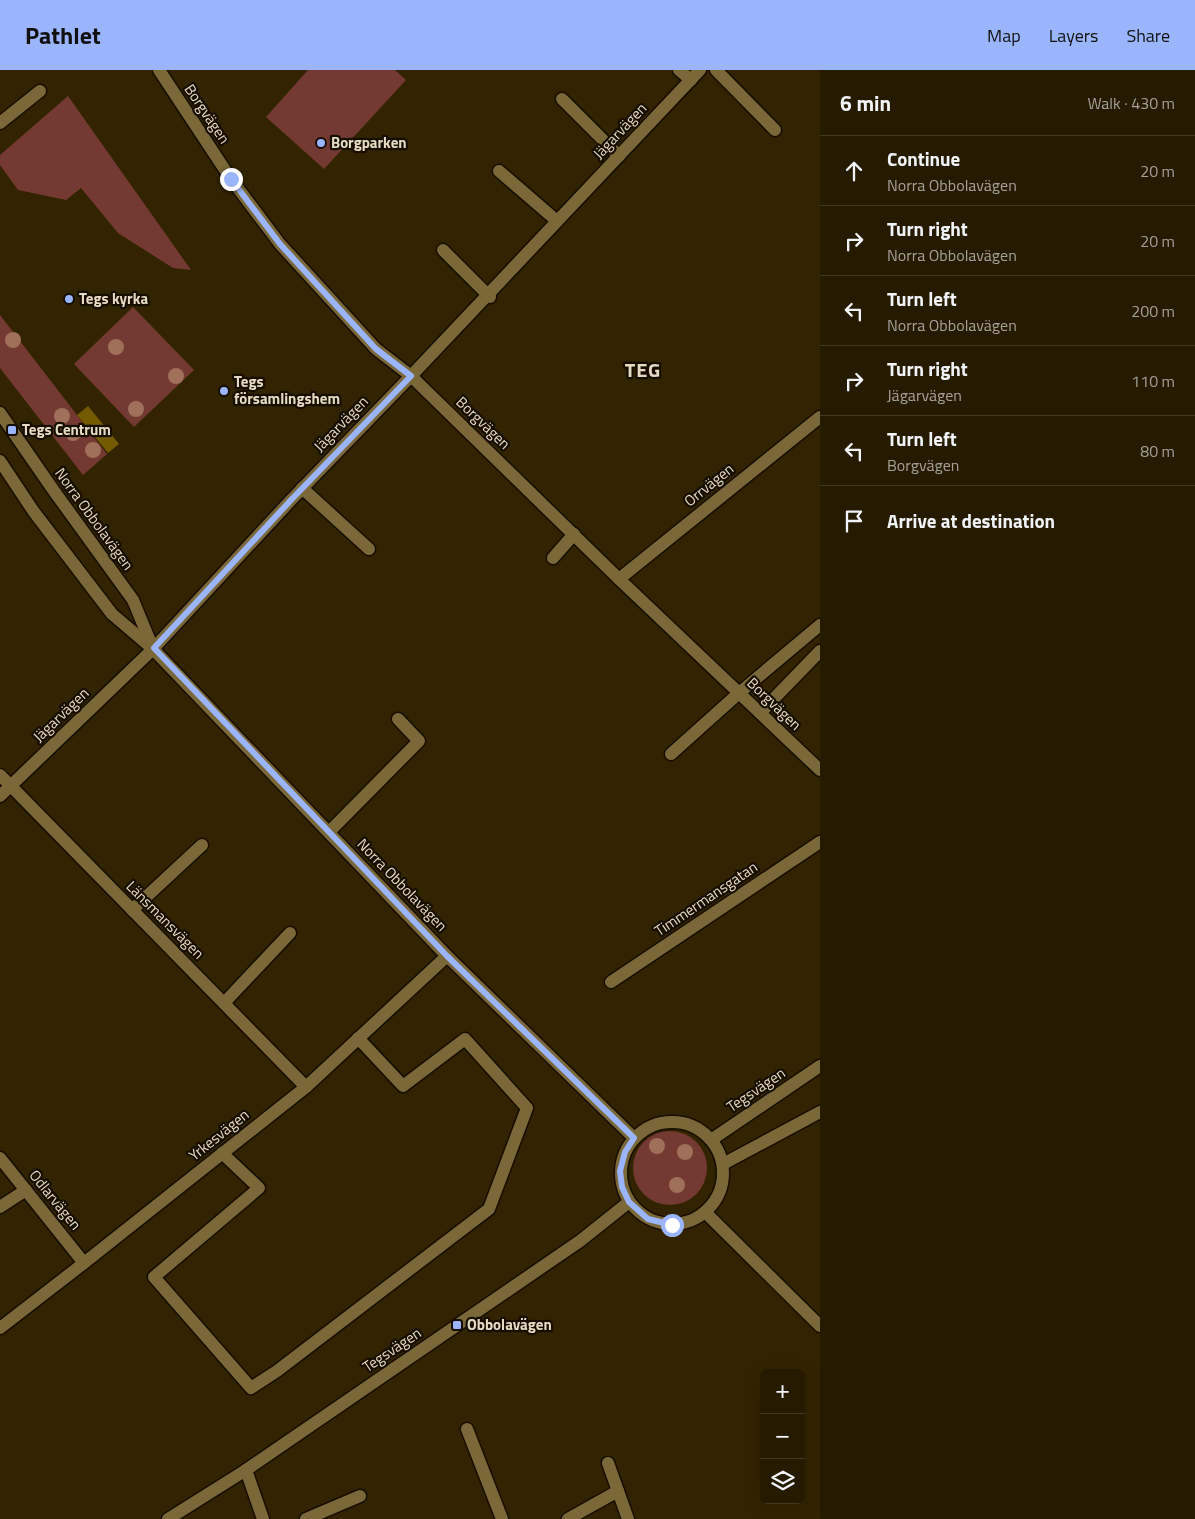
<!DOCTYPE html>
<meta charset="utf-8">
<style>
body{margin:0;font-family:"Titillium Web",sans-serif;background:#32280f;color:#f1f3f6}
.controls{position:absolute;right:15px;bottom:15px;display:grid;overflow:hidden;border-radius:8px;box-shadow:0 5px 20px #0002}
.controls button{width:45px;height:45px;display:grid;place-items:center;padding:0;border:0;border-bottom:1px solid #423922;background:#261b00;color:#f1f3f6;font:25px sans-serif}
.stop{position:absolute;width:15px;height:15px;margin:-11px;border:4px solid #9bb5fd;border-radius:50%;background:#fff}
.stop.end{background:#9bb5fd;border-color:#fff;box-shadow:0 1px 5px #0008}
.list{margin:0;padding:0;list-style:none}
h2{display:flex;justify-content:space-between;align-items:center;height:65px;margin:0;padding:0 20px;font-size:21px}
h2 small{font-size:16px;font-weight:400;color:#a4a199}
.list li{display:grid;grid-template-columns:32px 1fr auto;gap:15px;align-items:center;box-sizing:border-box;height:70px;padding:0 20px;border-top:1px solid #423922}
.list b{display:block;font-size:19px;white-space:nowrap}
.list p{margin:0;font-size:16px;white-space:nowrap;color:#a4a199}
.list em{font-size:16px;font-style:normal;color:#a4a199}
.icon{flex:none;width:28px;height:28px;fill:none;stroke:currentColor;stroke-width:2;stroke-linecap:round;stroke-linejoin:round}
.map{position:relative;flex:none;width:820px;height:1449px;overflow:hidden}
header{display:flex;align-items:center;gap:30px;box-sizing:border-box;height:70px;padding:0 25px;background:#9bb5fd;color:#111}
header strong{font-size:24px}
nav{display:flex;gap:28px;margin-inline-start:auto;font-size:18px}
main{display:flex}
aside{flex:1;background:#261b00}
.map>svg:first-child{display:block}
.green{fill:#743932}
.water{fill:#745a03}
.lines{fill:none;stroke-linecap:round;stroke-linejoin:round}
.service-casing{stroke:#170e00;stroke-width:15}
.minor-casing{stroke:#170e00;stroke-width:15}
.tertiary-casing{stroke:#170e00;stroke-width:15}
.service{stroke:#7b6838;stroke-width:12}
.minor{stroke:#7b6838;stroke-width:12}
.tertiary{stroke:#7b6838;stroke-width:12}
.tree{fill:#a0705a}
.route{stroke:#9bb5fd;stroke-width:6}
.poi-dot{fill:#9bb5fd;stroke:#160e00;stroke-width:2}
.labels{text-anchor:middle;stroke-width:4.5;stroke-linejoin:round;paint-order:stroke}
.street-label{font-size:15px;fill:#e5dbc2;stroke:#160e00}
.poi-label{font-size:15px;font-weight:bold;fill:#e5dbc2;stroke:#160e00;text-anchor:start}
.district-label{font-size:20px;font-weight:bold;letter-spacing:1px;fill:#e5dbc2;stroke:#160e00}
</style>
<header>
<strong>Pathlet</strong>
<nav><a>Map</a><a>Layers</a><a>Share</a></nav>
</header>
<main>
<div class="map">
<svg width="820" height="1449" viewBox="0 0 820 1449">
<rect width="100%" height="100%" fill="#322400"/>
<g class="green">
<polygon points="308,0 395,0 406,10 324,99 266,47"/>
<polygon points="68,26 191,200 173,198 118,163 81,118 66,130 18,120 0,95 0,85"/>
<polygon points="133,237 194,300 134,357 74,294"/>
<polygon points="0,245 107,384 83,405 0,298"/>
<circle cx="670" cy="1098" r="37"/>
</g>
<polygon class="water" points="88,336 119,374 108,383 77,345"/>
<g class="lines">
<g class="service-casing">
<g id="service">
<polyline points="679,0 691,10"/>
<polyline points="716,0 775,60"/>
<polyline points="562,29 619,86"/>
<polyline points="0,53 40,21"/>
<polyline points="499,101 557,151"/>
<polyline points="443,180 490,227"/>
<polyline points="302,418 369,479"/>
<polyline points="553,488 574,464"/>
<polyline points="760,643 820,581"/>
<polyline points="671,684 739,623 820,555"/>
<polyline points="329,762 419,671 398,649"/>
<polyline points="132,840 202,775"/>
<polyline points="224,933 290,863"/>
<polyline points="222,1083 259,1118 154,1207 251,1318 277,1301 489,1139 527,1038 465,969 403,1016 358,968"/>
<polyline points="0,1137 26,1120"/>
<polyline points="467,1359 502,1449"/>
<polyline points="306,1449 360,1426"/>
<polyline points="568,1449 618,1421"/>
</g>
</g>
<g class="minor-casing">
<g id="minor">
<polyline points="159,0 231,109 280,174 376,279 411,306 619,509 820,700"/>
<polyline points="619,509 820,347"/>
<polyline points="0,705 306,1017"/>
<polyline points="0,726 153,579 291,430 411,306 700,0"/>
<polyline points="611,912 820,772"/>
<polyline points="0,1088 84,1193"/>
<polyline points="0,1258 84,1193 306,1017 447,886"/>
<polyline points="608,1393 628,1449"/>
<polyline points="246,1400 263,1449"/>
</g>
</g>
<g class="tertiary-casing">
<g id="tertiary">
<polyline points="0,343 54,421 133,530 152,576"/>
<polyline points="0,391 34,442 112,544 153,579 447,886 634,1068"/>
<circle cx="672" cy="1103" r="51"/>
<polyline points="711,1070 820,996"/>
<polyline points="723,1094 820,1042"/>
<polyline points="705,1142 820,1256"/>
<polyline points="168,1449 246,1400 580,1171 629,1132"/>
</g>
</g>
<use href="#service" class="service"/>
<use href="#minor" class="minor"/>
<use href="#tertiary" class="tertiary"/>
</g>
<g class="tree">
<circle cx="13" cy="270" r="8"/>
<circle cx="116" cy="277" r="8"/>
<circle cx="176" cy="306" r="8"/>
<circle cx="136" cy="339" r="8"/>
<circle cx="62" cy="346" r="8"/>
<circle cx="73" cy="363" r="8"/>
<circle cx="93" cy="380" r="8"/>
<circle cx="657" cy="1076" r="8"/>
<circle cx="685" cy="1082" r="8"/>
<circle cx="677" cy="1115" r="8"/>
</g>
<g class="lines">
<polyline class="route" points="231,109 280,174 376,279 411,306 291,430 154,578 447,886 634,1068 625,1082 620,1101 622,1117 629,1132 648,1149 672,1155"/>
</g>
<g class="poi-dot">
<circle cx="321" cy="73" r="5"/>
<circle cx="69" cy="229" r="5"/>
<circle cx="224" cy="321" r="5"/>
<rect x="7" y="355" width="10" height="10" rx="2.5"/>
<rect x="452" y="1250" width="10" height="10" rx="2.5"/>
</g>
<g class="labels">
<g class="street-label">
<text transform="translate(207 44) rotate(56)" y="5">Borgvägen</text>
<text transform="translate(620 61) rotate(-47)" y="5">Jägarvägen</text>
<text transform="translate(483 353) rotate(44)" y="5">Borgvägen</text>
<text transform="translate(341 354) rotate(-46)" y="5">Jägarvägen</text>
<text transform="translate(709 415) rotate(-39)" y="5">Orrvägen</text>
<text transform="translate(94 449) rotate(54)" y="5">Norra Obbolavägen</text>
<text transform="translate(774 634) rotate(44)" y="5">Borgvägen</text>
<text transform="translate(61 645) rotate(-44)" y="5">Jägarvägen</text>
<text transform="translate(402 815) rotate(46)" y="5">Norra Obbolavägen</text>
<text transform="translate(706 829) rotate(-34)" y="5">Timmermansgatan</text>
<text transform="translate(165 850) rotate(45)" y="5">Länsmansvägen</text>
<text transform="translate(756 1020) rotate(-34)" y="5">Tegsvägen</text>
<text transform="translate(219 1065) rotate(-39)" y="5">Yrkesvägen</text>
<text transform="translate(55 1130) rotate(51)" y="5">Odlarvägen</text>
<text transform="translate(392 1280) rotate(-34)" y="5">Tegsvägen</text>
</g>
<g class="poi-label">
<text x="331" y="78">Borgparken</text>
<text x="79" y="234">Tegs kyrka</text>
<text x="234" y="317">Tegs<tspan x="234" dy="17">församlingshem</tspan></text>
<text x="22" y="365">Tegs Centrum</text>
<text x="467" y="1260">Obbolavägen</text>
</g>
<g class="district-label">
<text x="643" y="307">TEG</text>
</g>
</g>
</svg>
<div class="controls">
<button>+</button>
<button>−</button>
<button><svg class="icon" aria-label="layers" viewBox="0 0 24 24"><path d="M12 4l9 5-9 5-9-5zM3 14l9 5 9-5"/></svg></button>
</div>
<div class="stop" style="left:672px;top:1155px"></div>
<div class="stop end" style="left:231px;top:109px"></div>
</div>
<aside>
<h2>6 min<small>Walk · 430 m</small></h2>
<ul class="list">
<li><svg class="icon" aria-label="ahead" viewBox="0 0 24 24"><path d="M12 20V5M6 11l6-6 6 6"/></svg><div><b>Continue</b><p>Norra Obbolavägen</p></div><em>20 m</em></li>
<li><svg class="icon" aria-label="right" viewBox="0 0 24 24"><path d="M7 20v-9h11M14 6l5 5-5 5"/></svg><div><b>Turn right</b><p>Norra Obbolavägen</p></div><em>20 m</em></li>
<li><svg class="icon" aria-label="left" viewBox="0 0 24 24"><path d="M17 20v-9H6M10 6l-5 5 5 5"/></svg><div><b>Turn left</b><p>Norra Obbolavägen</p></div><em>200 m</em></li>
<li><svg class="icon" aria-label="right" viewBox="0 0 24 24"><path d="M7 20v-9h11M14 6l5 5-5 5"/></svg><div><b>Turn right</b><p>Jägarvägen</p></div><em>110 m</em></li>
<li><svg class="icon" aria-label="left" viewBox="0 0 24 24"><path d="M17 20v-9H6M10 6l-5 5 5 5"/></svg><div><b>Turn left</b><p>Borgvägen</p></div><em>80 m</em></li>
<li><svg class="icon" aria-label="arrive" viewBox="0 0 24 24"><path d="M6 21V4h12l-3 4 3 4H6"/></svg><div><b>Arrive at destination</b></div></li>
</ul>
</aside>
</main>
